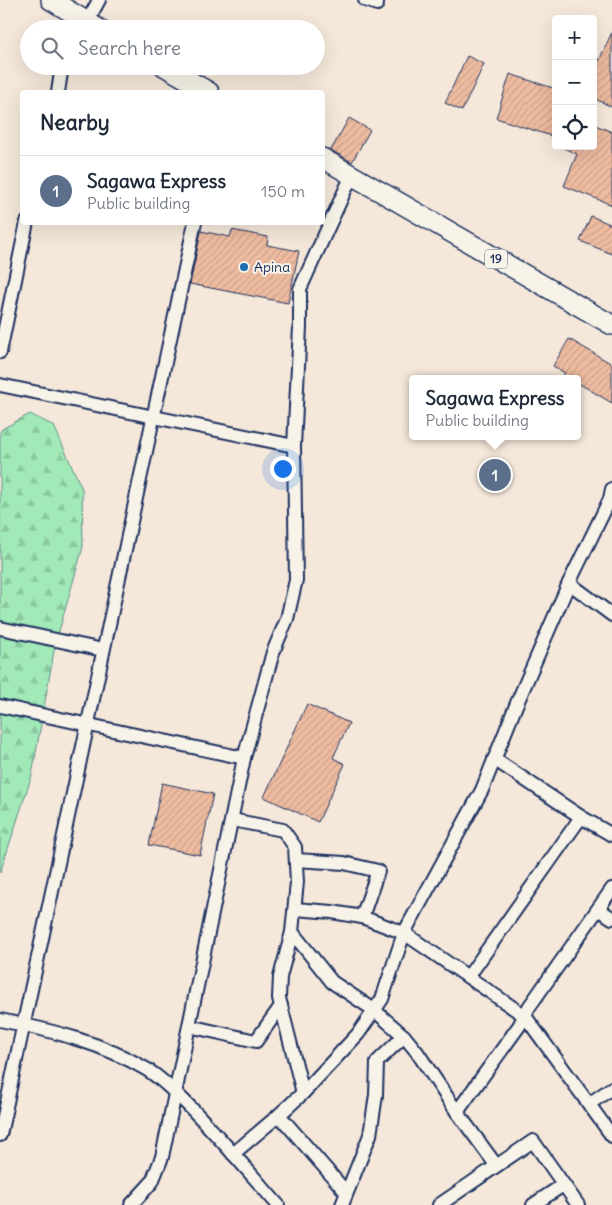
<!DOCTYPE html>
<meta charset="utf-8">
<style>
body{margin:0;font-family:Delius,sans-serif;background:#f6f6f7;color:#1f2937}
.controls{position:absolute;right:15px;top:15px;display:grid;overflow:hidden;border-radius:5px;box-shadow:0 5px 20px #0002}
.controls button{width:45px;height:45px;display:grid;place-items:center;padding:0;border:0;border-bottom:1px solid #e0e1e3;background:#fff;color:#1f2937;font:25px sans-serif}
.you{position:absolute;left:282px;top:468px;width:18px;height:18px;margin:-12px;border:4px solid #fff;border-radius:50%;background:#1a73e8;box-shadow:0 0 0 8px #1a73e833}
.badge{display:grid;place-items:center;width:32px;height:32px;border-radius:50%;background:#1f6fb2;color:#fff;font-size:16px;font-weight:700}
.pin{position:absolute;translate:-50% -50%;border:2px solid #fff;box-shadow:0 1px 5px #0006}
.popup{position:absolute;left:409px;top:375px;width:172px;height:65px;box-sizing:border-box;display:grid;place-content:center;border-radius:5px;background:#fff;filter:drop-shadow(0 1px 4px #0005);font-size:16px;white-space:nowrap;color:#747a83}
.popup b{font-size:19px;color:#1f2937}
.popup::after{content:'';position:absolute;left:50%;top:100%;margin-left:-10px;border:10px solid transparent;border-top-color:#fff}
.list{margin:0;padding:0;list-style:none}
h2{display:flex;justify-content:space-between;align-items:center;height:65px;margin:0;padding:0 20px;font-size:21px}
h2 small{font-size:16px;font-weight:400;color:#747a83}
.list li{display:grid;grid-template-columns:32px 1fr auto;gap:15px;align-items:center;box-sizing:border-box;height:70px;padding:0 20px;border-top:1px solid #e0e1e3}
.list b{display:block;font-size:19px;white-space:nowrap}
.list p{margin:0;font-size:16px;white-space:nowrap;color:#747a83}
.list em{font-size:16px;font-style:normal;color:#747a83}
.icon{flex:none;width:28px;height:28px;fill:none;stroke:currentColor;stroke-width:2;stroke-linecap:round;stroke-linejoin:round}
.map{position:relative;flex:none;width:612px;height:1205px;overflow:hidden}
.search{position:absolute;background:#fff;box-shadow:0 5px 20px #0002;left:20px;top:20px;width:305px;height:55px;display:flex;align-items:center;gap:12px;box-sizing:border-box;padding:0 18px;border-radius:28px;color:#747a83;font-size:19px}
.panel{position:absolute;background:#fff;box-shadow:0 5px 20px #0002;left:20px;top:90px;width:305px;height:135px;border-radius:5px}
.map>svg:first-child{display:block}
.forest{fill:url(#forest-firs);stroke:#5e8c8a}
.building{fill:url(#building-hatch);stroke:#1b2f5e}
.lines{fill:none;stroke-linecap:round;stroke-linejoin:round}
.minor-casing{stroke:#1b2f5e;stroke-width:16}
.highway-casing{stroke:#1b2f5e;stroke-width:22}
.minor{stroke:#f7f3e8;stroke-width:12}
.highway{stroke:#f7f3e8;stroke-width:19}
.poi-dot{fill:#1f6fb2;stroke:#f7f3e8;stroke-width:2}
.labels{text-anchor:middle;stroke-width:4;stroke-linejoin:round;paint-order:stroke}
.shield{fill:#f7f3e8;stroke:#5d6a87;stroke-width:1}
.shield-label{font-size:12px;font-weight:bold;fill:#1b2f5e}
.poi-label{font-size:14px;fill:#1b2f5e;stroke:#f7f3e8;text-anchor:start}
</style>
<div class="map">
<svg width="612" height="1205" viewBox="0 0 612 1205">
<defs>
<pattern id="forest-firs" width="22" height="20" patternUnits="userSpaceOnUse" patternTransform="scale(1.25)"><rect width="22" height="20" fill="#a1e9b7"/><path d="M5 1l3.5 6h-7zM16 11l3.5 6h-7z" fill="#8ac8a0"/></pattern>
<pattern id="building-hatch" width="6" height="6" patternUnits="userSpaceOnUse" patternTransform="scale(1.25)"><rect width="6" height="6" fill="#efbca0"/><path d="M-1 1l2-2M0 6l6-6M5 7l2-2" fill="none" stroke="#cca28c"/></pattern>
</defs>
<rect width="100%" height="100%" fill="#f5e8da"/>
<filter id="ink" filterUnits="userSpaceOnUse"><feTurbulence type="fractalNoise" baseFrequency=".02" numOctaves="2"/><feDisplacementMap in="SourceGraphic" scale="10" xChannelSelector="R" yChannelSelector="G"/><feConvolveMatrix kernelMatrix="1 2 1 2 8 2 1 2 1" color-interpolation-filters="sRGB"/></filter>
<g filter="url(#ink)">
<polygon class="forest" points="30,414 54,426 82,489 83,547 55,645 32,775 0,873 0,432 2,429"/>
<g class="building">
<polygon points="612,32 612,107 593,98 593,74"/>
<polygon points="467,56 484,64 462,111 445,103"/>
<polygon points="510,74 556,89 556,120 551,136 496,118"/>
<polygon points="349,118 370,130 352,162 331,150"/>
<polygon points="593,124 612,132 612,205 564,186 577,154 559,146 593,146"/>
<polygon points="591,216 612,225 612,254 580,241"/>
<polygon points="232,230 268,237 267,245 299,251 288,303 190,284 201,231 230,237"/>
<polygon points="569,339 612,364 612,403 578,383 578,379 569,379 563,375 565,373 553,366"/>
<polygon points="307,704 349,723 333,758 345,764 318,822 264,797"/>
<polygon points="162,783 213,794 200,855 149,845"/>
</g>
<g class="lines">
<g class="minor-casing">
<g id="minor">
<polyline points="365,0 377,4"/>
<polyline points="87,22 99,0"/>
<polyline points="69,29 74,14"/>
<polyline points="58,92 62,66"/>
<polyline points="0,352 27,222"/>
<polyline points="0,385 294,446"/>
<polyline points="569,583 612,615"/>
<polyline points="0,628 103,650"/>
<polyline points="0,706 244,758"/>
<polyline points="494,759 581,817 612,835"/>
<polyline points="232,820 283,830 295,847 297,882 292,932 280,977 279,998 303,1093"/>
<polyline points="296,860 344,863 378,871 362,917"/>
<polyline points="295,909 332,912 362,917 404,933 525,1016 612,1136"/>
<polyline points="598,909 612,918"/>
<polyline points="292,932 332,982 374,1010 404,1036 417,1052 457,1112 496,1165"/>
<polyline points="468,977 581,817"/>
<path d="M0 1020C51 1030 102 1043 146 1069 161 1078 175 1092 187 1104 219 1136 248 1171 278 1205"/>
<polyline points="189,1026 256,1041 281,1006"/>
<polyline points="589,1104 612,1088"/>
<polyline points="457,1112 519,1026 529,1007 612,889"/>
<polyline points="279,1115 346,1192"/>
<polyline points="0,1135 195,222"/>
<polyline points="233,1154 279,1115 303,1093 358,1034 382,999 404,933 482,790 517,703 569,583 610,499 612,489"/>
<polyline points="131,1205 152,1182 162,1157 244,758 273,652 287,619 296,580 294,446 300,327 300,289 352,175"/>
<polyline points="342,1205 370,1135 376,1095 377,1062 404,1036"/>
<polyline points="439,1205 533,1141 578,1205"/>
<polyline points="533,1205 563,1185"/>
</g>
</g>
<g class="highway-casing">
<g id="highway">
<polyline points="51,0 99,29"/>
<polyline points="164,66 209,92"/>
<polyline points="322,158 612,325"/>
</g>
</g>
<use href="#minor" class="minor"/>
<use href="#highway" class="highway"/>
</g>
</g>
<circle class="poi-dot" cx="244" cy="267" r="5"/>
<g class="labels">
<rect class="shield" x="485" y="249.5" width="22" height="19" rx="4"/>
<g class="shield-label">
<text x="496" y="263">19</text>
</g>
<g class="poi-label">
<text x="254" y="272">Apina</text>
</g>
</g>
</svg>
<div class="controls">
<button>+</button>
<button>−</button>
<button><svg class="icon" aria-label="locate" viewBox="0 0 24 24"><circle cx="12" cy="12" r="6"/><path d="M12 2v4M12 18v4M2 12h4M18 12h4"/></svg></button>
</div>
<div class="you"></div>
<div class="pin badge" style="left:495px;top:475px;background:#5c6f8a">1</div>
<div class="popup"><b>Sagawa Express</b>Public building</div>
<div class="search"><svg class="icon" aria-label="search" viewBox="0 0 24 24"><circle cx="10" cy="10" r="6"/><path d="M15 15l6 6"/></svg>Search here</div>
<section class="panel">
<h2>Nearby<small></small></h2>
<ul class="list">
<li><span class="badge" style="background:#5c6f8a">1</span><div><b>Sagawa Express</b><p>Public building</p></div><em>150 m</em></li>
</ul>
</section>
</div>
